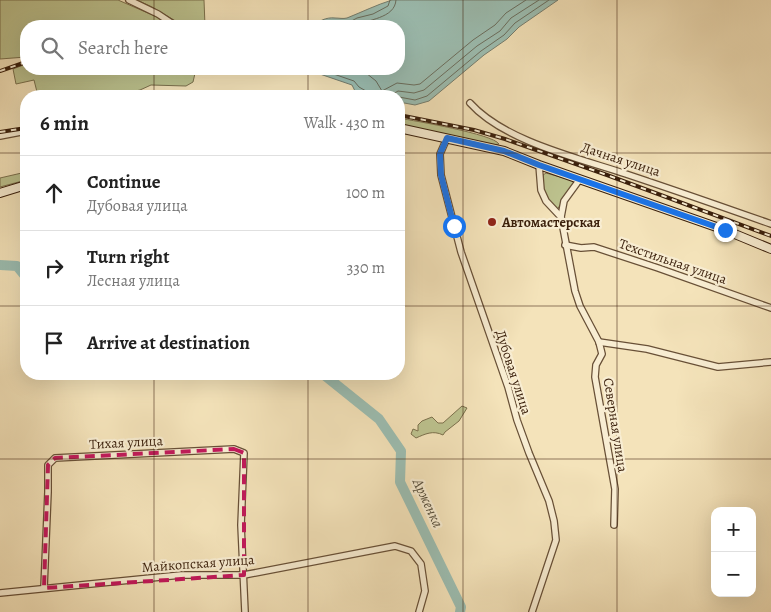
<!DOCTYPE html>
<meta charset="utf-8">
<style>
body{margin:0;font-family:Alegreya,serif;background:#f6f6f6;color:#222}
.controls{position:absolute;right:15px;bottom:15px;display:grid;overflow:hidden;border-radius:10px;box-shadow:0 5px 20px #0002}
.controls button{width:45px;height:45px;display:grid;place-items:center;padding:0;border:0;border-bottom:1px solid #e0e0e0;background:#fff;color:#222;font:25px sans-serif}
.stop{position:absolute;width:15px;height:15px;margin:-11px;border:4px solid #1a73e8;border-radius:50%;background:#fff}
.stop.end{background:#1a73e8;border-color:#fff;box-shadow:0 1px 5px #0008}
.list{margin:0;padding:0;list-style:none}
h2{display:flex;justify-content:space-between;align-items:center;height:65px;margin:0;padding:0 20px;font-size:21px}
h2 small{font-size:16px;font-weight:400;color:#767676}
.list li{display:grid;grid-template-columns:32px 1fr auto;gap:15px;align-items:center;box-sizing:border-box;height:75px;padding:0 20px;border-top:1px solid #e0e0e0}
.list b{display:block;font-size:19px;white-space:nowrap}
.list p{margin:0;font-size:16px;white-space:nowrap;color:#767676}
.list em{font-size:16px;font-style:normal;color:#767676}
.icon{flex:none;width:28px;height:28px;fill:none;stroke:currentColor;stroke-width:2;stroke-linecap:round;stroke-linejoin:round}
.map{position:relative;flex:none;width:771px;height:612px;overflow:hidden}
.search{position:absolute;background:#fff;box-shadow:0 5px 20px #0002;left:20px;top:20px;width:385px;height:55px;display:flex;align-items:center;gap:12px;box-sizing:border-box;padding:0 18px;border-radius:20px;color:#767676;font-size:19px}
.panel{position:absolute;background:#fff;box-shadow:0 5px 20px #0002;left:20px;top:90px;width:385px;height:290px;border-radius:20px}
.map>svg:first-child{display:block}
.green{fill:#bdc38f;stroke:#7c714d}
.water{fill:#9cbeb2;stroke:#757e6f}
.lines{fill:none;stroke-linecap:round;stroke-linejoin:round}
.shore{stroke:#6b6e5e;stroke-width:1}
.river{stroke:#9cbeb2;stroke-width:10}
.street-casing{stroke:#685037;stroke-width:8}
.secondary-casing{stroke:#3a1f0b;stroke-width:10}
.street{stroke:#f8edd2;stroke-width:5.5}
.secondary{stroke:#f8edd2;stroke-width:8}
.rail-casing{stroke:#3a1f0b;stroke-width:4}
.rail{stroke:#f8edd2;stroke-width:2;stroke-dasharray:5.5;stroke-linecap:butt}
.route{stroke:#1a73e8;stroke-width:6}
.marked{fill:none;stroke:#c2185b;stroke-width:4;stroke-dasharray:10 6;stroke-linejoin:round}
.grid{fill:none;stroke:#3a1f0b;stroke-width:1;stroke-opacity:0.55}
.poi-dot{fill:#8f2418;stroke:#f8edd2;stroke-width:2}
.labels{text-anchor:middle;stroke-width:4.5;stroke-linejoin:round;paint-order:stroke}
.street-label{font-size:14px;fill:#3a1f0b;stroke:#f8edd2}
.poi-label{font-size:14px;font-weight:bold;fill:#3a1f0b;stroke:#f8edd2;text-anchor:start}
.water-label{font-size:15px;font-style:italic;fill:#574f3d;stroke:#f8edd2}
</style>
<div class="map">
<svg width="771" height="612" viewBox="0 0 771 612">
<rect width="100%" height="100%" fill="#f4e3ba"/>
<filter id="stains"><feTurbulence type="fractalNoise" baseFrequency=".004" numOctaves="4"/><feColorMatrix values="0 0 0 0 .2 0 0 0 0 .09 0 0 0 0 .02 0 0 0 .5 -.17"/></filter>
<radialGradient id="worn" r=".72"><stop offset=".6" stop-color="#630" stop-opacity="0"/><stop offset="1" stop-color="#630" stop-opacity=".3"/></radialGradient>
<g class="green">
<polygon points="0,0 118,0 157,17 171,26 26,26 26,57 0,59"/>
<polygon points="137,0 204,0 205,26 184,26 152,7"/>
<polygon points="26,64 26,69 196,69 193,82 186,86 151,85 140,90 113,96 38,96 34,80 16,84 13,69"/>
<path d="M399 118C415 121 493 134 499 144L493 145 399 125Z"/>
<polygon points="26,172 26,180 0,187 0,178"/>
<polygon points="546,173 571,180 574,183 557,210 544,195 543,175"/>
<path d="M462 406 467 408 459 421 445 432 443 435C433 430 425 434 416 438L411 434 413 429 418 431V425L422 421 432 417 438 423H443Z"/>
</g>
<path class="water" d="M392 0H558L519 27 507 39 484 55 429 101 415 105 399 102V96H372L355 91 352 85 314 72 310 69H399V26H313C319 21 326 17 335 18 339 18 343 19 347 18 362 12 376 5 392 0Z"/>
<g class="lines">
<g class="shore">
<polyline points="321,26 329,23 346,24 357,18 373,14 388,6 390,0"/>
<path d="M355 26C367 19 395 19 396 0"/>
<polyline points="319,69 354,81 359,87 366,91 368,96"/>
<polyline points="361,69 376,81 382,91 397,83 414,85 420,84 473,40 495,25 506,13 526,0"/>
<polyline points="390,96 398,91 414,93 424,90 477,46 500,31 511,18 539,0"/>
<polyline points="399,97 415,100 427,96 481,51 504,35 515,23 549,0"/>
</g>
<g class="river">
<polyline points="0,265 17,266 26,277"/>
<polyline points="323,374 379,419 401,451 400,482 461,607 460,612"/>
</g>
<g class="street-casing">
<g id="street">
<polyline points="129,0 158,14 176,26"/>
<path d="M470 103C504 141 578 158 626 174 674 190 723 207 771 224"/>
<polyline points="0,136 26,131"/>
<polyline points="447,138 440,154 441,175 461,252 508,387 517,420 529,453 549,501 554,521 556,540 532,612"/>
<polyline points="539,165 541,190 546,201 561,217 575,291 580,306 599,342 602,354 596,365 595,377 615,489 614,525"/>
<polyline points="561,217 564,201 580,179"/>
<polyline points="565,245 581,248 594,247 658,268 771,308"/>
<polyline points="599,342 647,349 718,367 771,362"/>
<polyline points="44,588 48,492 48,465 55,458 234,449 244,453 241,525 245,612"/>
<polyline points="0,593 181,575 244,575 395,546 411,551 421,564 425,591 419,612"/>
</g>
</g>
<g class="secondary-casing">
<g id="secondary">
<polyline points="399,128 504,151 539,165 725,230 771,249"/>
<polyline points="0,193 26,185"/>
</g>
</g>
<use href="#street" class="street"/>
<use href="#secondary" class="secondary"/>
<g class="rail-casing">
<g id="rail">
<polyline points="0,71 26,62"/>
<polyline points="204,96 269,92 303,96"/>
<polyline points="399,115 474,130 505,139 607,175 771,236"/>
<polyline points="0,132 26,128"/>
</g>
</g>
<use href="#rail" class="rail"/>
</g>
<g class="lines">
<polyline class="route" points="454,226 441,175 440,154 447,138 504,151 539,165 725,230"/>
</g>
<path class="marked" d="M234 449 244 453V575L44 588 48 465 55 458Z"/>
<path class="grid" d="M154 0V26M308 0V26M463 0V612M617 0V612M154 69V96M308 69V96M0 153H26M399 153H771M0 306H26M399 306H771M154 374V612M308 374V612M0 459H771"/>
<circle class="poi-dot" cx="492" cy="222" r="5"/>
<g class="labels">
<g class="street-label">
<text transform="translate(621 159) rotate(18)" y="5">Дачная улица</text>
<text transform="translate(673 261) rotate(19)" y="5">Техстильная улица</text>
<text transform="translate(514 372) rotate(72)" y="5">Дубовая улица</text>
<text transform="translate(616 425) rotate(81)" y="5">Северная улица</text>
<text transform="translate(126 442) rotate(-3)" y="5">Тихая улица</text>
<text transform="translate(198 563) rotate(-4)" y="5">Майкопская улица</text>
</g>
<g class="poi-label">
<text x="502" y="227">Автомастерская</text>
</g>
<g class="water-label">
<text transform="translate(428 503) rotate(65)" y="5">Арженка</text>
</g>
</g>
<rect width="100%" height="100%" filter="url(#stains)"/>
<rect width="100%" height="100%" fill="url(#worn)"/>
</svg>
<div class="controls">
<button>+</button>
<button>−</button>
</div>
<div class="stop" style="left:454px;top:226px"></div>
<div class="stop end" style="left:725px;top:230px"></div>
<div class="search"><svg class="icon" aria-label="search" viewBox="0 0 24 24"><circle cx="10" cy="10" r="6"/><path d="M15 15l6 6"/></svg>Search here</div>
<section class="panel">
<h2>6 min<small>Walk · 430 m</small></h2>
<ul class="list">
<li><svg class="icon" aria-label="ahead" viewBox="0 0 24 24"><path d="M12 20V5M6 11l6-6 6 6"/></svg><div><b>Continue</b><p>Дубовая улица</p></div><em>100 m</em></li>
<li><svg class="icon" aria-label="right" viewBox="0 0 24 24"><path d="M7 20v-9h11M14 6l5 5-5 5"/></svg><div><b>Turn right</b><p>Лесная улица</p></div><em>330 m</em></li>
<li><svg class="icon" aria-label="arrive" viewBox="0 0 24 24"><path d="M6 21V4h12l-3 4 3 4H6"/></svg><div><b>Arrive at destination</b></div></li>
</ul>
</section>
</div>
